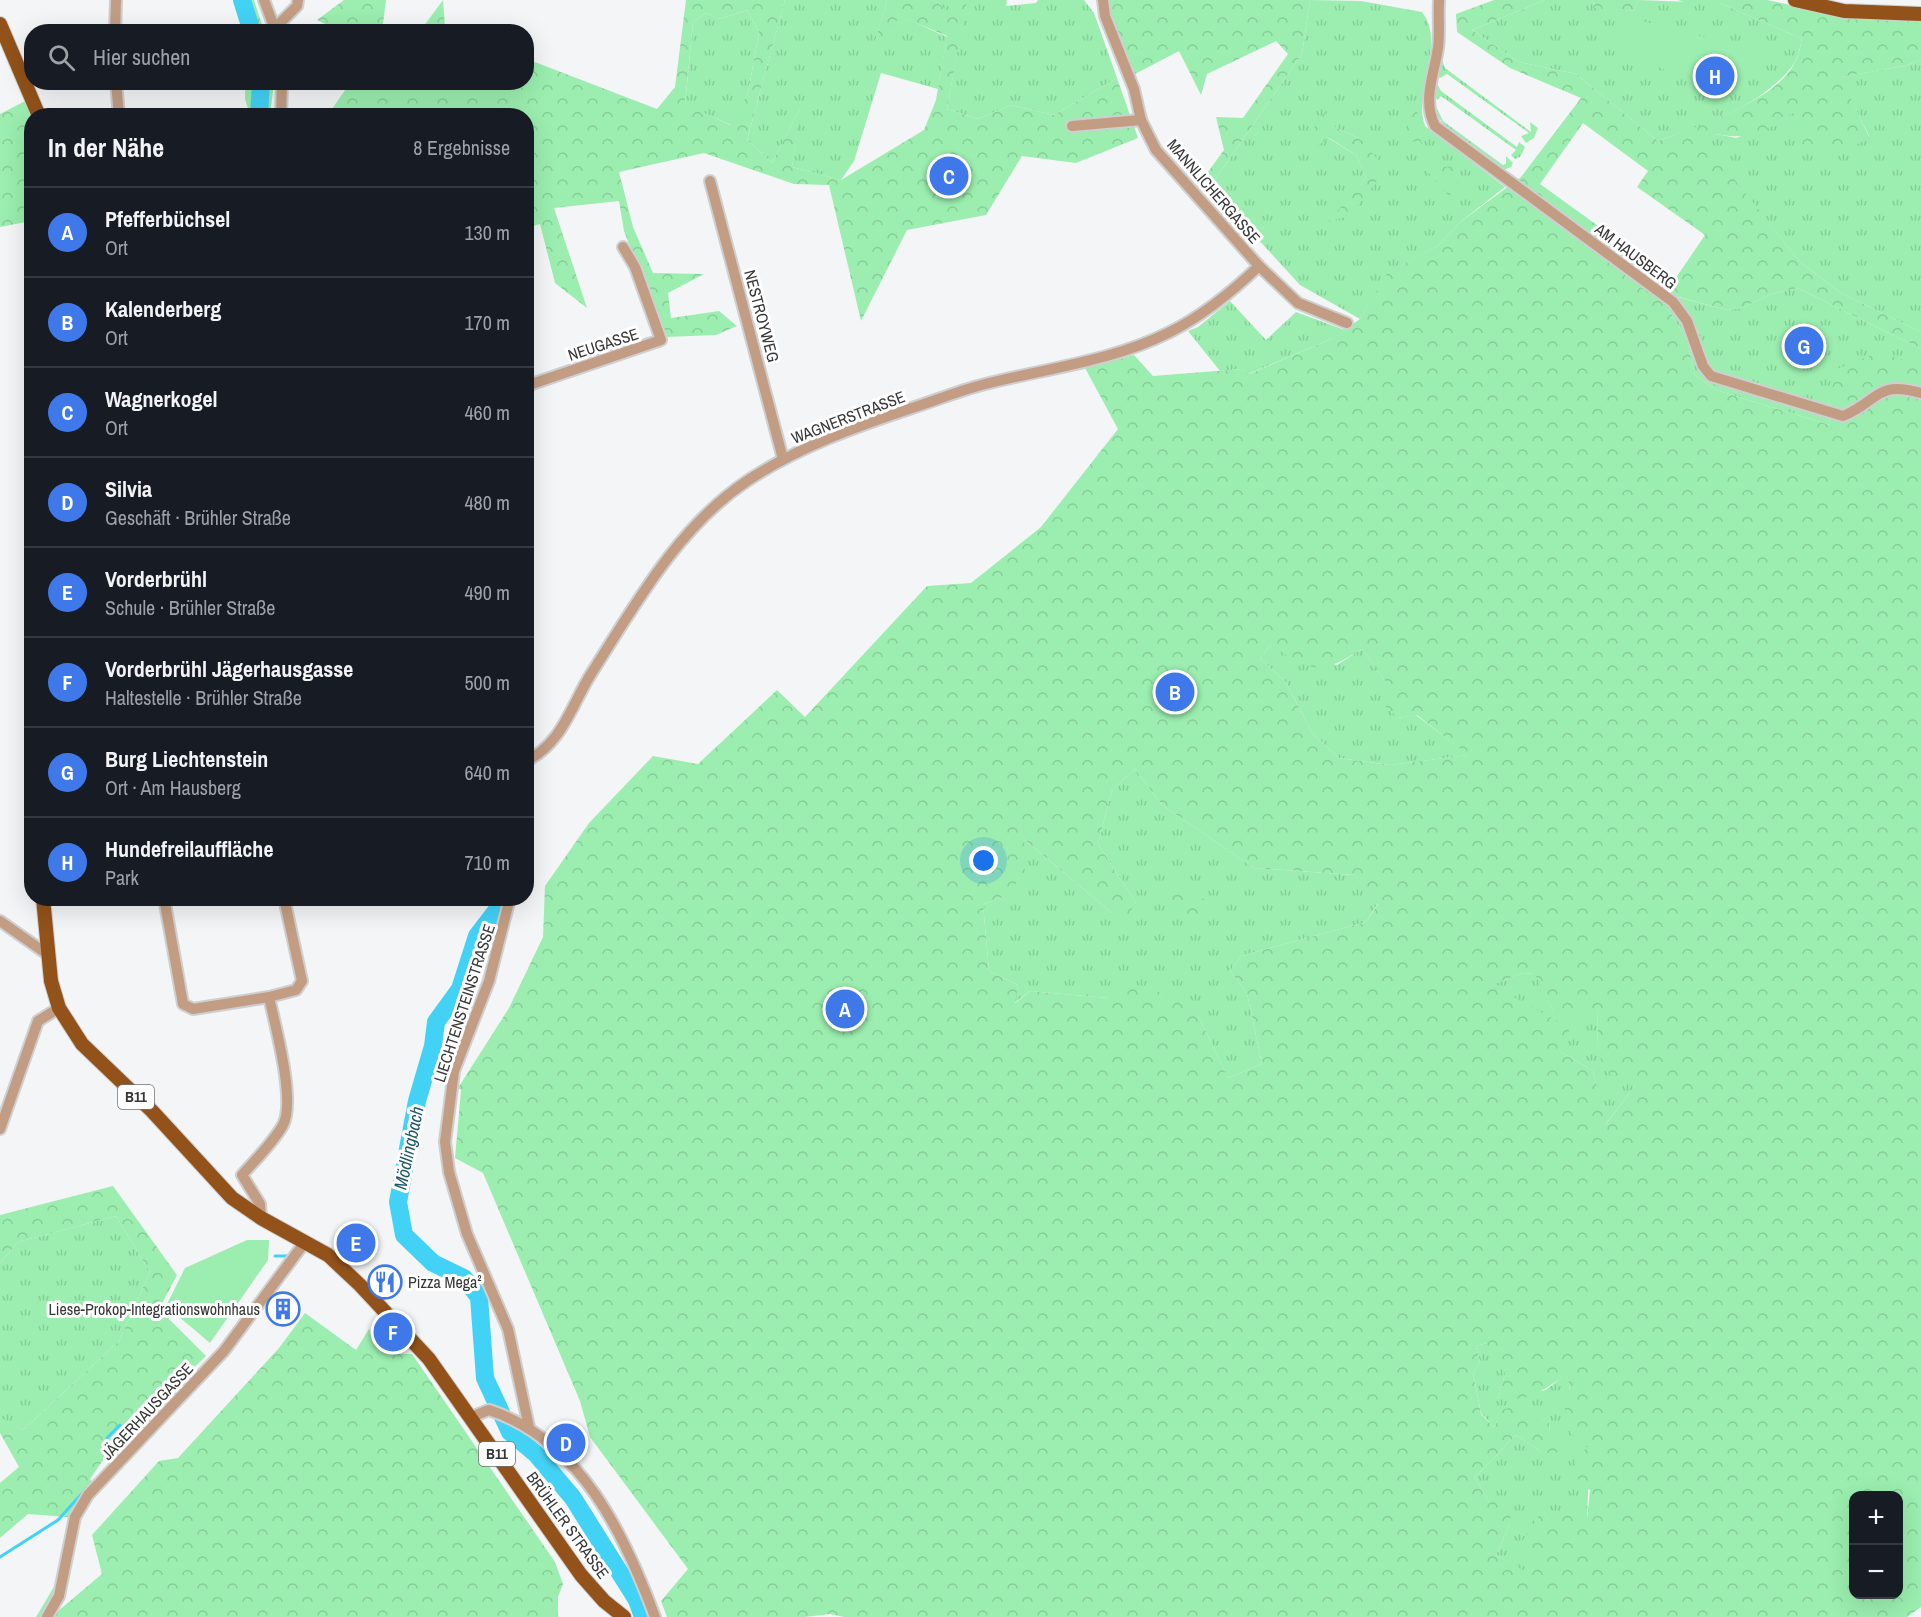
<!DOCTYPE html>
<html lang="de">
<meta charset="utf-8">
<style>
body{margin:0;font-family:"Archivo Narrow",sans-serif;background:#242831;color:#f1f3f6}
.controls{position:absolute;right:18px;bottom:18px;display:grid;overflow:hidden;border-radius:12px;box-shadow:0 6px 24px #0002}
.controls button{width:54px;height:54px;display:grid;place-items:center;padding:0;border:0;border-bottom:2px solid #363941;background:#171b24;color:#f1f3f6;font:30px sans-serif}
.you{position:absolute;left:984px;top:861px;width:21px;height:21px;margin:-15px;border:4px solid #fff;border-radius:50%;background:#1a73e8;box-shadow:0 0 0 9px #1a73e833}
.badge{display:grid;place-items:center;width:39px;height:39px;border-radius:50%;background:#3f79e9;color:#fff;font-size:20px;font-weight:700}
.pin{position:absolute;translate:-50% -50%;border:3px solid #fff;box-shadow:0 2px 6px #0006}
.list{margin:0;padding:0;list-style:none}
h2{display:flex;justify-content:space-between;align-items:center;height:78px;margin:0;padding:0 24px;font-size:26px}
h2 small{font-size:20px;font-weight:400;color:#9ea1a6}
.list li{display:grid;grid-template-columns:39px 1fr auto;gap:18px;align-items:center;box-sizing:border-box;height:90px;padding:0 24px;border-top:2px solid #363941}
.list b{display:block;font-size:22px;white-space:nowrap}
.list p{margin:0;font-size:20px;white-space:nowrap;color:#9ea1a6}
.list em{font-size:20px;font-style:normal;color:#9ea1a6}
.icon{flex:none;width:33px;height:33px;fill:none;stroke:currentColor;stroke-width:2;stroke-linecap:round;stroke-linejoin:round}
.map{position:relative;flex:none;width:1921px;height:1617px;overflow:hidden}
.search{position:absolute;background:#171b24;box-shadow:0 6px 24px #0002;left:24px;top:24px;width:510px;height:66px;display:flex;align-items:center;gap:15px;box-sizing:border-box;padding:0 21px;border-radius:24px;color:#9ea1a6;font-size:22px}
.panel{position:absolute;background:#171b24;box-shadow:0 6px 24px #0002;left:24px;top:108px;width:510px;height:798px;border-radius:24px}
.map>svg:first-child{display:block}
.grass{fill:url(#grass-tufts);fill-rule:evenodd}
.forest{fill:url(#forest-crowns);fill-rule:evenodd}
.park{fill:#9beeaf}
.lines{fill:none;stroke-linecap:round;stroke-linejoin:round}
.stream{stroke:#42d2f6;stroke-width:3}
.river{stroke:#42d2f6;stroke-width:18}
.minor-casing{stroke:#cecfd1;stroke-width:14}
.major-casing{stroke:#cecfd1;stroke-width:16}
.minor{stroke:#c29d83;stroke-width:10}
.major{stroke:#925219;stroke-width:14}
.labels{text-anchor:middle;stroke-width:6;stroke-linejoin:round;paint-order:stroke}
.shield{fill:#fff;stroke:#737374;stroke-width:1.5}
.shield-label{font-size:15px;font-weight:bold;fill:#373738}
.street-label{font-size:16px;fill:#373738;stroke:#fff}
.poi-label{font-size:16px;fill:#373738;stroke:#fff;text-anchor:start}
.water-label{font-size:18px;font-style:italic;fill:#1d5766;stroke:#fff}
</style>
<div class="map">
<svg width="1921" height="1617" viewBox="0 0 1921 1617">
<defs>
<pattern id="grass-tufts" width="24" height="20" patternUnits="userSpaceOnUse" patternTransform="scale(1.5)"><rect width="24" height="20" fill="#9beeaf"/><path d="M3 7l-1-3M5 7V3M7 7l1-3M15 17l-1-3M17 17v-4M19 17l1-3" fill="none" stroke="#86cd97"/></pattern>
<pattern id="forest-crowns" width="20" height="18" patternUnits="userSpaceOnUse" patternTransform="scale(1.5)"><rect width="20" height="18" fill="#9beeaf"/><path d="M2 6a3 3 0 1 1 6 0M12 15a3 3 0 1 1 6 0" fill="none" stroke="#86cd97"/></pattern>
</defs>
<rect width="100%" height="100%" fill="#f4f5f7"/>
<g class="grass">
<polygon points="785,0 887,0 872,53 899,15 947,37 938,89 881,73 854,161 841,180 792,167 801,107 772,163 747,140"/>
<polygon points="934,0 1007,0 1006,6 1036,3 1038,0 1084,0 1094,13 1117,78 1054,115 1011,105 978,119 947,109 966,2 953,16"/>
<path d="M1310 0 1361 1 1422 12C1447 45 1412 88 1425 126L1505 187 1459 223 1439 245 1389 272 1360 319 1300 285 1210 187 1302 54ZM1325 112 1333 126 1360 139 1378 180 1330 222 1366 178 1356 155 1328 138Z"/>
<path d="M1545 0H1594L1593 7 1634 11 1638 0 1720 3 1802 39C1800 47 1798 58 1793 65 1761 107 1706 124 1658 141L1576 74 1519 62 1472 30Z"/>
<polygon points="747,10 759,32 748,93 731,125 685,105 693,22 706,13 720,19"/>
<polygon points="1441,57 1445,68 1531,132 1530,122 1538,128 1534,138 1526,143 1521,136 1529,133 1447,74 1440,78 1436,75"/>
<polygon points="1921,60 1921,332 1841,293 1800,262 1703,141 1717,134 1736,138 1779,122 1792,112 1798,118 1869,136 1840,77 1904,66"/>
<polygon points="1436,82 1441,91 1517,147 1519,142 1525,147 1520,157 1515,159 1511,155 1516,150 1441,96 1438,100 1434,97"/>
<path d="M1434 102 1443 121 1503 165 1506 164V156L1513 163 1511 167 1503 170C1483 155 1433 128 1434 102Z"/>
<polygon points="1798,288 1921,349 1921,366 1829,396 1830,425 1716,390 1695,375 1687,340 1667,307 1674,296 1727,310 1742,308 1769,295"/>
<polygon points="1230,301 1266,340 1296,312 1345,330 1331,339 1248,374 1242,369 1220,371 1188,331 1198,327"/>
<polygon points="1270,645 1337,665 1362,649 1386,682 1398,718 1416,715 1469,755 1390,765 1339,758 1312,733 1286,682 1260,659"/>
<polygon points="1135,769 1162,805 1254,868 1354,875 1378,903 1366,922 1241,956 1230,971 1247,993 1262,1064 1228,1078 1198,1015 1108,998 1030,991 1014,1003 1018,985 989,971 983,904 1001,898 1024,839 1113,914 1136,903 1098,844 1112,790"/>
<polygon points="1522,973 1536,974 1553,1011 1598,1009 1597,1048 1634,1087 1605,1125 1593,1071 1561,1052 1491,985"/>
<polygon points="116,1216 150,1272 119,1341 23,1430 0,1418 0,1263 18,1242"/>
<polygon points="1487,1343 1506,1371 1498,1399 1546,1390 1567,1373 1570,1391 1590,1445 1587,1519 1549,1521 1543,1510 1532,1576 1496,1555 1510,1524 1489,1502 1475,1477 1516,1435 1540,1451 1550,1433 1549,1416 1542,1421 1497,1421 1494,1427 1481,1413 1473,1373 1480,1362 1476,1346"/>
</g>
<g class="forest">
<polygon points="235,0 254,0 264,31 245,31"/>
<polygon points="344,0 386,0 382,31 339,31 317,20"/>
<polygon points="443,0 445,27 456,31 420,31"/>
<path d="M686 0H785L747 140 772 163 802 105 792 167 841 180 924 130 936 100 947 36 900 16 871 55 887 0H934L953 15 967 0 947 109 978 119 1011 105 1054 115 1117 78 1138 138 1076 163 1022 156 986 215 907 230 861 321 829 185 794 184 704 153 619 172 633 227 653 273 704 274 668 293 671 318 719 311 737 326 716 335 665 337 624 231 619 201 554 208 587 308 555 283 540 224 527 228 526 116H327L350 83 526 82 527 59 657 109 675 87ZM747 10 759 32 748 93 730 125 685 104 693 22 706 13 720 19Z"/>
<polygon points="1109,0 1310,0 1302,54 1210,187 1197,187 1224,150 1216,117 1243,118 1288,54 1276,41 1207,74 1201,95 1179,51 1135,74 1110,15"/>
<path d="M1494 0H1545L1472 30 1519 62 1576 74 1658 141C1696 127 1777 101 1795 62 1799 55 1800 47 1802 39L1720 3 1688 4 1678 0H1767L1832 14 1921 22V60L1904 66 1841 77 1869 137 1848 150 1802 146 1798 118 1792 113C1767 132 1748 141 1717 134L1704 141 1800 262 1841 293 1921 332V349L1798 288 1769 295 1742 308 1727 310 1675 296 1667 307 1687 340 1695 375 1716 390 1830 425 1829 396 1839 368 1880 352 1921 366V1607L1907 1617H844L830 1614 805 1617H667L661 1601 688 1569 590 1437 580 1401 483 1173 455 1158 461 1090 458 1088 509 1008 543 937 545 886 589 823 653 756 698 764 777 690 805 717 927 586 971 583 1041 527 1118 429 1085 368 1134 355 1153 376 1242 369 1249 374 1331 339 1360 319 1388 272 1439 245 1459 223 1521 177 1581 98 1510 68 1457 32 1456 14ZM1583 123 1648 171 1637 187 1705 235 1669 288 1660 281 1665 274 1540 184ZM1270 645C1313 671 1317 677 1362 649L1386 682 1384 705 1398 718 1417 715 1468 755 1390 765 1339 758 1312 733 1286 682 1260 659ZM1135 769 1162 805 1254 868 1354 875 1378 904 1366 922 1241 956 1230 971 1247 993 1262 1064 1228 1078 1198 1015 1165 993 1120 985 1108 998 1030 991 1015 1003 1018 985 989 971 983 904 1001 898 1025 875 1024 839 1113 914 1128 915 1136 903 1098 844 1112 790ZM1522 973 1535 974 1553 1011 1568 1020 1598 1009 1597 1048 1605 1071 1634 1087 1606 1124 1593 1071 1561 1052 1570 1028 1492 985ZM1487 1343 1490 1361 1506 1371 1498 1399C1531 1401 1542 1391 1567 1374L1570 1391 1563 1401 1570 1433 1589 1445 1575 1460 1579 1483 1590 1490 1587 1519 1568 1504 1549 1521 1543 1509 1523 1540 1532 1575 1496 1555 1510 1524 1512 1502 1503 1497 1489 1502 1475 1477 1516 1435 1540 1451 1554 1454 1563 1449 1561 1441 1550 1433 1549 1416 1542 1421 1523 1405 1496 1411 1497 1421 1494 1427 1481 1414 1473 1373 1480 1362 1476 1346ZM1854 1496H1898V1594H1854Z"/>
<polygon points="1594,0 1638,0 1634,11 1593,8"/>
<polygon points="245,83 274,83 270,115 250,115 245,99"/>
<polygon points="27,100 32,116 31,221 0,227 0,114"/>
<polygon points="1414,107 1425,126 1419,135 1426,156 1440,167 1459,166 1457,190 1449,196 1422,165 1408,126"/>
<polygon points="1326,111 1333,126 1360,139 1380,162 1378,180 1349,216 1328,222 1366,178 1356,155 1329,138 1311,150 1303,143"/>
<polygon points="1180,883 1208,902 1204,918 1182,919 1159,900"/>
<polygon points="113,1186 177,1275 159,1309 206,1356 112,1447 90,1479 94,1484 68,1517 28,1514 0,1538 0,1483 19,1467 0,1433 0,1417 23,1430 119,1341 150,1272 116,1216 18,1242 0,1263 0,1215"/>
<polygon points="305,1313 356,1350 369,1329 392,1354 412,1354 555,1562 563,1584 558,1597 558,1617 36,1617 58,1580 51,1617 102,1574 92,1535 159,1461 178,1458 279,1348"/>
</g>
<g class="park">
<polygon points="1618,15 1780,56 1722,97 1607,43"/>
<polygon points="247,1240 269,1240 268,1260 210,1343 166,1306 185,1268"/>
</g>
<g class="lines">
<g class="stream">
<polyline points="275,1256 289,1256"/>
<polyline points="107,1438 120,1425"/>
<polyline points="0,1557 58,1520 87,1488"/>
</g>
<g class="river">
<polyline points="242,0 252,32"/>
<polyline points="259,116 261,82"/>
<polyline points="501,898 500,906 477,936 460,989 436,1022 433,1046 417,1101 398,1202 404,1235 433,1263 464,1278 479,1297 485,1378 510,1432 536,1454 573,1498 637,1600 643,1617"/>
</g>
<g class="minor-casing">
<g id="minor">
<polyline points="264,0 276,32"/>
<polyline points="1103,0 1105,16 1134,89 1141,120 1156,150 1259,266 1298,303 1347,323"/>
<path d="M1439 0C1438 16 1440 32 1438 48 1434 75 1422 100 1435 126L1673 302 1687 321 1703 366 1711 376 1843 416C1879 401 1876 380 1921 393"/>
<polyline points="275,28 297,6 298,0"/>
<polyline points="115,32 116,0"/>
<polyline points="116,82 119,116"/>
<polyline points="281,116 282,82"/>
<polyline points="1072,126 1141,120"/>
<polyline points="710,181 783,459"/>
<polyline points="526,386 661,340 635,267 623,247"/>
<path d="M526 761C562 744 571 706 591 674 635 605 678 527 747 481 798 447 855 427 912 408 934 401 956 392 978 386 1041 369 1111 362 1170 332 1202 316 1234 290 1259 266"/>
<polyline points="164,898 183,1004 193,1009 269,997 296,990 302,981 284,898"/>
<polyline points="510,898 489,981 454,1071 445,1142 449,1172 467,1234 508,1329 529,1427"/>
<polyline points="0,921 47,954"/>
<polyline points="0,1129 38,1021 59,1008"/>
<path d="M261 1218 260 1204 242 1175C256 1159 273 1143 283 1125 296 1101 275 1025 269 997"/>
<path d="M471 1417 489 1410C580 1440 624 1533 655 1617"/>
<polyline points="47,1617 59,1596 75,1517 88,1495 224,1351 305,1242"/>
</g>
</g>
<g class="major-casing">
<g id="major">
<polyline points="1795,0 1844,11 1921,14"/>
<polyline points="0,24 39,116"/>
<polyline points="43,898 51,981 59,1008 82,1044 152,1111 232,1198 261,1218 328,1255 360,1285 429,1359 581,1575 604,1601 624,1617"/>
</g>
</g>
<use href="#minor" class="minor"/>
<use href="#major" class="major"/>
</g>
<defs>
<g id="restaurant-ring" transform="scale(1.725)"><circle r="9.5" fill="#fff" stroke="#3f79e9" stroke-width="1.5"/><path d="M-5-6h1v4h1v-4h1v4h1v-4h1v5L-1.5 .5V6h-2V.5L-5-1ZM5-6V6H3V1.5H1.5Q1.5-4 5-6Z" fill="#3f79e9"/></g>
<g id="building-ring" transform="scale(1.725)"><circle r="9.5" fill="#fff" stroke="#3f79e9" stroke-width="1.5"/><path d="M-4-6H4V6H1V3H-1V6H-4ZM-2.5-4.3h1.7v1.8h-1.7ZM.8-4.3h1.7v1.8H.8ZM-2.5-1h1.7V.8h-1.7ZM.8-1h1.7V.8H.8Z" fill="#3f79e9"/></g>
</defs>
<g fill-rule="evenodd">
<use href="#restaurant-ring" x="385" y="1282"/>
<use href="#building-ring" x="283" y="1309"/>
</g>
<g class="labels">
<g class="shield">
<rect x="118" y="1085" width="36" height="24" rx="4.5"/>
<rect x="479" y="1442" width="36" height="24" rx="4.5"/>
</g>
<g class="shield-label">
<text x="136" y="1102">B11</text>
<text x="497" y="1459">B11</text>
</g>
<g class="street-label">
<text transform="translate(1214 191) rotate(49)" y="6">MANNLICHERGASSE</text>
<text transform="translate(1636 256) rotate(37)" y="6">AM HAUSBERG</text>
<text transform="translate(762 316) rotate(75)" y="6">NESTROYWEG</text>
<text transform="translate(603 344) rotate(-18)" y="6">NEUGASSE</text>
<text transform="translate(848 417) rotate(-21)" y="6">WAGNERSTRASSE</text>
<text transform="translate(464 1003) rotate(-72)" y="6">LIECHTENSTEINSTRASSE</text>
<text transform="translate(147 1411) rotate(-47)" y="6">JÄGERHAUSGASSE</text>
<text transform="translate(568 1525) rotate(54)" y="6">BRÜHLER STRASSE</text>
</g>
<g class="poi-label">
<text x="408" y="1288">Pizza Mega²</text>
<text x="260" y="1315" text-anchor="end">Liese-Prokop-Integrationswohnhaus</text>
</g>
<g class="water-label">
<text transform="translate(409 1148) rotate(-78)" y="6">Mödlingbach</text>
</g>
</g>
</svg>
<div class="controls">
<button>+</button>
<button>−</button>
</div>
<div class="you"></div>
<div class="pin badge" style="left:845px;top:1009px">A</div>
<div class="pin badge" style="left:1175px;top:692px">B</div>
<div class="pin badge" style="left:949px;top:176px">C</div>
<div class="pin badge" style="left:566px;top:1443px">D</div>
<div class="pin badge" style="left:356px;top:1243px">E</div>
<div class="pin badge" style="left:393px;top:1332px">F</div>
<div class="pin badge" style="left:1804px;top:346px">G</div>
<div class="pin badge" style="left:1715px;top:76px">H</div>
<div class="search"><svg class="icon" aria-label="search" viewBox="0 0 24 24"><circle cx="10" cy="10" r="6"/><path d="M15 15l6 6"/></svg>Hier suchen</div>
<section class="panel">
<h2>In der Nähe<small>8 Ergebnisse</small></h2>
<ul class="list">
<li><span class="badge">A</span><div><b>Pfefferbüchsel</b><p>Ort</p></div><em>130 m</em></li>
<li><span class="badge">B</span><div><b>Kalenderberg</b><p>Ort</p></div><em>170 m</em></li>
<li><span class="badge">C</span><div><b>Wagnerkogel</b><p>Ort</p></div><em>460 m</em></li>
<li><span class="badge">D</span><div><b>Silvia</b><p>Geschäft · Brühler Straße</p></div><em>480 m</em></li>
<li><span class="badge">E</span><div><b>Vorderbrühl</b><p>Schule · Brühler Straße</p></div><em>490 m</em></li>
<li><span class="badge">F</span><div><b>Vorderbrühl Jägerhausgasse</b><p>Haltestelle · Brühler Straße</p></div><em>500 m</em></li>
<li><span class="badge">G</span><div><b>Burg Liechtenstein</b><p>Ort · Am Hausberg</p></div><em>640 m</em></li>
<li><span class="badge">H</span><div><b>Hundefreilauffläche</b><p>Park</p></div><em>710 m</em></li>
</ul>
</section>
</div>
